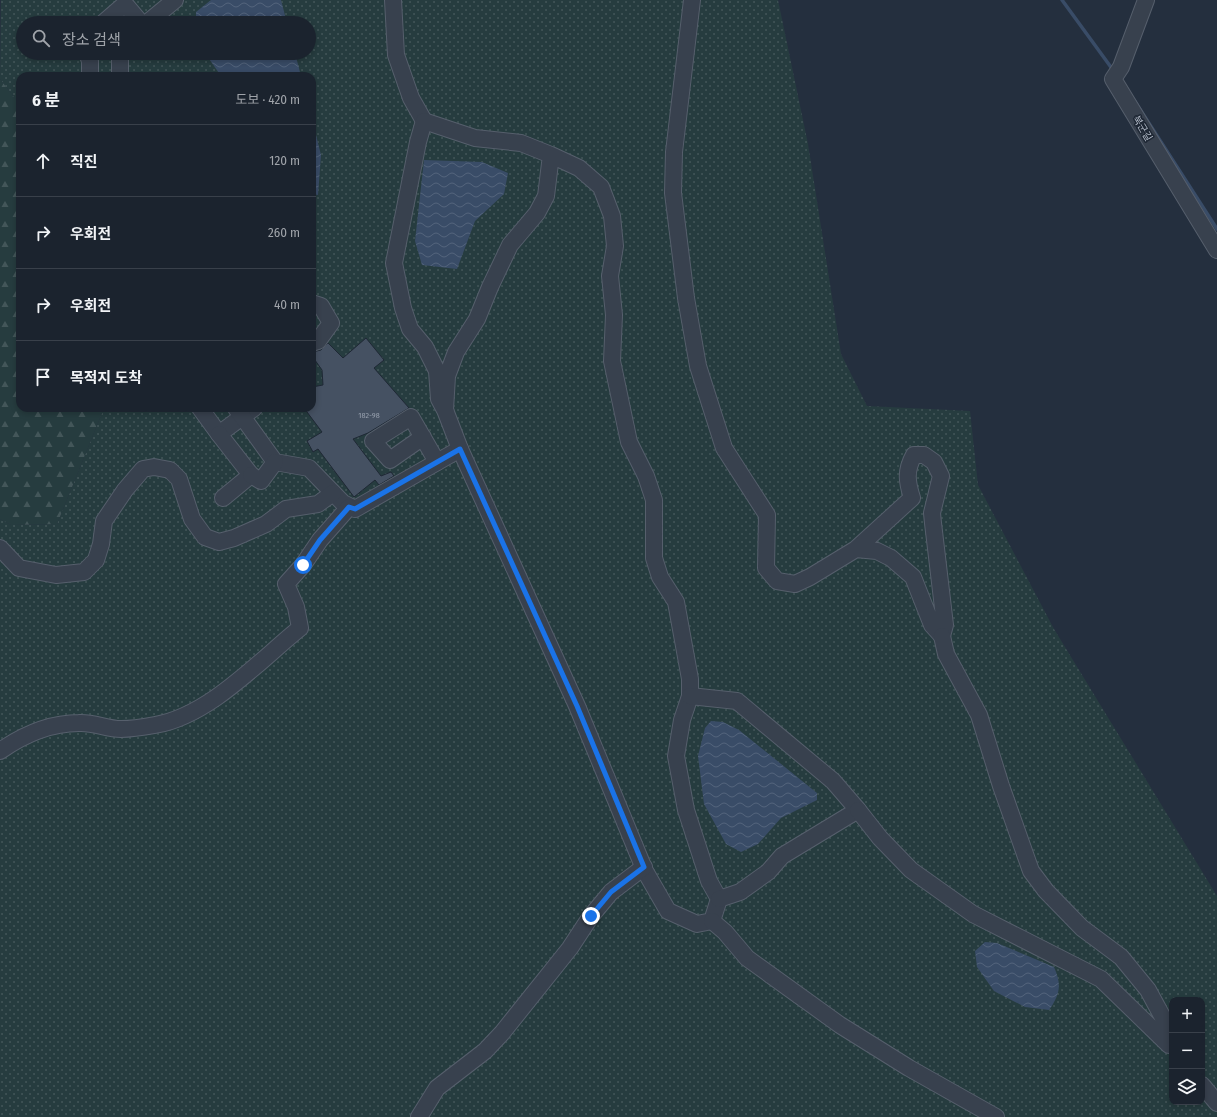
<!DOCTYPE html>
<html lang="ko">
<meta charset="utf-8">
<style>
body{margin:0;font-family:"Fira Sans Condensed","Noto Sans KR",sans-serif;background:#282f3a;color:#f1f3f6}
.controls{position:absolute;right:12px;bottom:12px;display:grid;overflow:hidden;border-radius:8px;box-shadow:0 2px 6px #0003}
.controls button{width:36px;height:36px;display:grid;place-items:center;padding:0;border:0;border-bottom:1px solid #39404a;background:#1b232e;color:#f1f3f6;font:20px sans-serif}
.stop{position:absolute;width:12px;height:12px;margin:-9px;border:3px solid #1a73e8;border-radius:50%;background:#fff}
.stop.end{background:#1a73e8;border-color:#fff;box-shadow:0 1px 4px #0008}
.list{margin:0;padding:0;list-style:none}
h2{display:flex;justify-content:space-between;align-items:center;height:52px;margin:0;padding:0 16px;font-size:17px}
h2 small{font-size:13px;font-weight:400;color:#a0a4aa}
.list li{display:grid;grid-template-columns:26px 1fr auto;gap:12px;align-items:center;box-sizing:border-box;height:72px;padding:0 16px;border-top:1px solid #39404a}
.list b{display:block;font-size:15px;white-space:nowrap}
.list em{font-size:13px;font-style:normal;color:#a0a4aa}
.icon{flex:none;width:22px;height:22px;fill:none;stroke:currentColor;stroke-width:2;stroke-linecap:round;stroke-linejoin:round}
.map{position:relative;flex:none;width:1217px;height:1117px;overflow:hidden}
.search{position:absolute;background:#1b232e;box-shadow:0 2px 6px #0003;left:16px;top:16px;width:300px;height:44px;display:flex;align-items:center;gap:10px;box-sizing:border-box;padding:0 14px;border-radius:22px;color:#a0a4aa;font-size:15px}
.panel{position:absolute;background:#1b232e;box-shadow:0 2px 6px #0003;left:16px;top:72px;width:300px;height:340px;border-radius:12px}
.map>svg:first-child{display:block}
.grass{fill:url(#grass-dots);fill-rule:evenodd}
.forest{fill:url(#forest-firs)}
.water{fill:url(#water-waves)}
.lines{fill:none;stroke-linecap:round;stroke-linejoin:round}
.stream{stroke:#394c67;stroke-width:3.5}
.building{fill:#455162;stroke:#1f2835}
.minor-casing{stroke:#565f6c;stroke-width:18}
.minor{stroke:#38414e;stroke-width:16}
.route{stroke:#1a73e8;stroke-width:5}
.labels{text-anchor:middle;stroke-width:3;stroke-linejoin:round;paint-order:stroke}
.number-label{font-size:8px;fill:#98a1af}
.street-label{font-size:10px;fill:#b4bcc9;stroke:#1d2633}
</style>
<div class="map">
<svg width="1217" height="1117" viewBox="0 0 1217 1117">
<defs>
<pattern id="grass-dots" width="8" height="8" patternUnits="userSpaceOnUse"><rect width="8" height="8" fill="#263c3f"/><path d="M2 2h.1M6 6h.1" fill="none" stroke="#435659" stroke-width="1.8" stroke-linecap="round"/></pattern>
<pattern id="forest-firs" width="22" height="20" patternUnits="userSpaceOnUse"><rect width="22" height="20" fill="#263c3f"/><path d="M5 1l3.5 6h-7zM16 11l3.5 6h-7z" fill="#435659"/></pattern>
<pattern id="water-waves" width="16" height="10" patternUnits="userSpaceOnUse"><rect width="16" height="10" fill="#394c67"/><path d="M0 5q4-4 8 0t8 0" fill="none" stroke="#53647b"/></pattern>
</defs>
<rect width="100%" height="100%" fill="#242f3e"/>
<path class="grass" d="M1 0H778L808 144 841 354 867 406 970 411 978 485 1054 629 1217 896V1117H0V519L11 525 57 524 104 408H312V76H20V105L0 79ZM23 23H309V53H23ZM1172 1000H1202V1102H1172Z"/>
<polygon class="forest" points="0,79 20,105 20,408 104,408 57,524 11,525 0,519"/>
<g class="water">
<polygon points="211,0 281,0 287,23 196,23 196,12"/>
<polygon points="205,53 295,53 301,76 221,76"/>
<polygon points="312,119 321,155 318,195 312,194"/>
<polygon points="424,160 482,162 508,173 504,194 475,221 457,269 422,265 415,241"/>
<polygon points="711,721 723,722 739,730 817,793 817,800 781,818 758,844 741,852 726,844 704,804 698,756 705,728"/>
<path d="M985 942 997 943 1054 967C1062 985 1060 994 1049 1010L1025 1007 994 991 977 967 975 951Z"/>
</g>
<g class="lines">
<g class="stream">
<polyline points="1062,0 1113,70"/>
<polyline points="1134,100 1217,229"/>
</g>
</g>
<polygon class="building" points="366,338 384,360 374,368 409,408 368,433 353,439 381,476 391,472 394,476 379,485 375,480 354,497 318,449 313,452 307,441 322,432 304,408 312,408 312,387 323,385 322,370 312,356 312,352 321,350 328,343 343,358"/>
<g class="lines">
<g class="minor-casing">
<g id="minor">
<polyline points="393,0 396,55 411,98 424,121"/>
<path d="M692 0 674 152 673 193 686 298 698 366 724 448 767 515 766 568 777 581 795 584 810 577 856 549 912 498C907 482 905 471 914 455H924L934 462 941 476 932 513 933 523 945 625 942 636 932 625 913 577 891 558 877 551 856 549"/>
<polyline points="1146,0 1121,67 1113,79 1217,250"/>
<polyline points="103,23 125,4 141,23"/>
<polyline points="147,23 175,0"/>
<polyline points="87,53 90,61 90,76"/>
<polyline points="120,53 120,76"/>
<polyline points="312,303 321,306 331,323 318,341 312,343"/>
<polyline points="200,408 219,434 254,408"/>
<polyline points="236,408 275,462 309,468 343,503 355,509 460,449"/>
<polyline points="446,412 439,399 437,371 425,347 410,329 403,308 394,263 418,142 424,121 475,138 521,143 551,155 546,196 537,213 510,245 490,287 477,319 456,352 447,376 445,410 460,449 577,706 645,871 668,911 697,924 712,921 719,899 709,881 686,810 676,756 682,720 690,696 690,679 676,602 660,577 654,558 654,500 646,476 629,442 612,361 614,315 610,276 615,246 612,216 601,187 579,168 551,155"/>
<polyline points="219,434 251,475 223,498"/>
<polyline points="423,437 390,460 373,441 411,417 437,462"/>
<polyline points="251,475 261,481 275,462"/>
<polyline points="0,548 19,568 56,575 84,572 96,560 101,544 104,521 125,490 143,469 154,467 170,470 179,479 192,519 205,537 219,542 234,538 266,524 286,509 318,504 333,493"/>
<polyline points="690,696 737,701 833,781 858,810 782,856 768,872 740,892 719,899"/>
<path d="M0 751C23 735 51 723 79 723 93 722 107 729 121 729 132 729 144 727 155 725 209 716 259 661 300 628L296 607 286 584 303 565 320 540 349 507"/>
<polyline points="858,810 880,838 911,870 973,914 1101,979 1169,1045 1168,1027 1148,990 1121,957 1082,928 1046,891 1031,871 1001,786 979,715 946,654 942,636"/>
<polyline points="712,921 725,932 747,958 840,1025 909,1068 996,1117"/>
<polyline points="1202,1085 1217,1103"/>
<polyline points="419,1117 437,1088 485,1051 502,1033 570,948 591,916 611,892 644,867"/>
</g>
</g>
<use href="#minor" class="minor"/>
</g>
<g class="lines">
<polyline class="route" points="303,565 320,540 349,507 355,509 460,449 577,706 644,867 611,892 591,916"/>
</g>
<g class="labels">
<g class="number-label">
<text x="369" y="418">182-98</text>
</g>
<g class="street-label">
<text transform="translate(1143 128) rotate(59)" y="4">북군길</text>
</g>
</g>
</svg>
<div class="controls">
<button>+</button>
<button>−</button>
<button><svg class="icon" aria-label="layers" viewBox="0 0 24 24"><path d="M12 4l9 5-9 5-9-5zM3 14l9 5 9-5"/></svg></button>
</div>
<div class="stop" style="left:303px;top:565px"></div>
<div class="stop end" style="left:591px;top:916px"></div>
<div class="search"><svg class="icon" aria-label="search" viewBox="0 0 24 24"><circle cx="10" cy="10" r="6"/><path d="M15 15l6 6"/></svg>장소 검색</div>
<section class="panel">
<h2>6 분<small>도보 · 420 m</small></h2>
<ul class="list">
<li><svg class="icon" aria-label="ahead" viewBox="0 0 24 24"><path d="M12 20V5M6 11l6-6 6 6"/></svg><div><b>직진</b></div><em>120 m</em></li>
<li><svg class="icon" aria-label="right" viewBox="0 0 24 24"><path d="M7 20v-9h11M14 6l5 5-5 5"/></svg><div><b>우회전</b></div><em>260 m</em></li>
<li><svg class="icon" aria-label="right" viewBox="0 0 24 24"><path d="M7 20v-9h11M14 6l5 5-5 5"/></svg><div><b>우회전</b></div><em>40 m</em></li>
<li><svg class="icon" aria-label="arrive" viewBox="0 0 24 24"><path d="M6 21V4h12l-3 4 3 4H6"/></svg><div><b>목적지 도착</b></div></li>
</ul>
</section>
</div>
